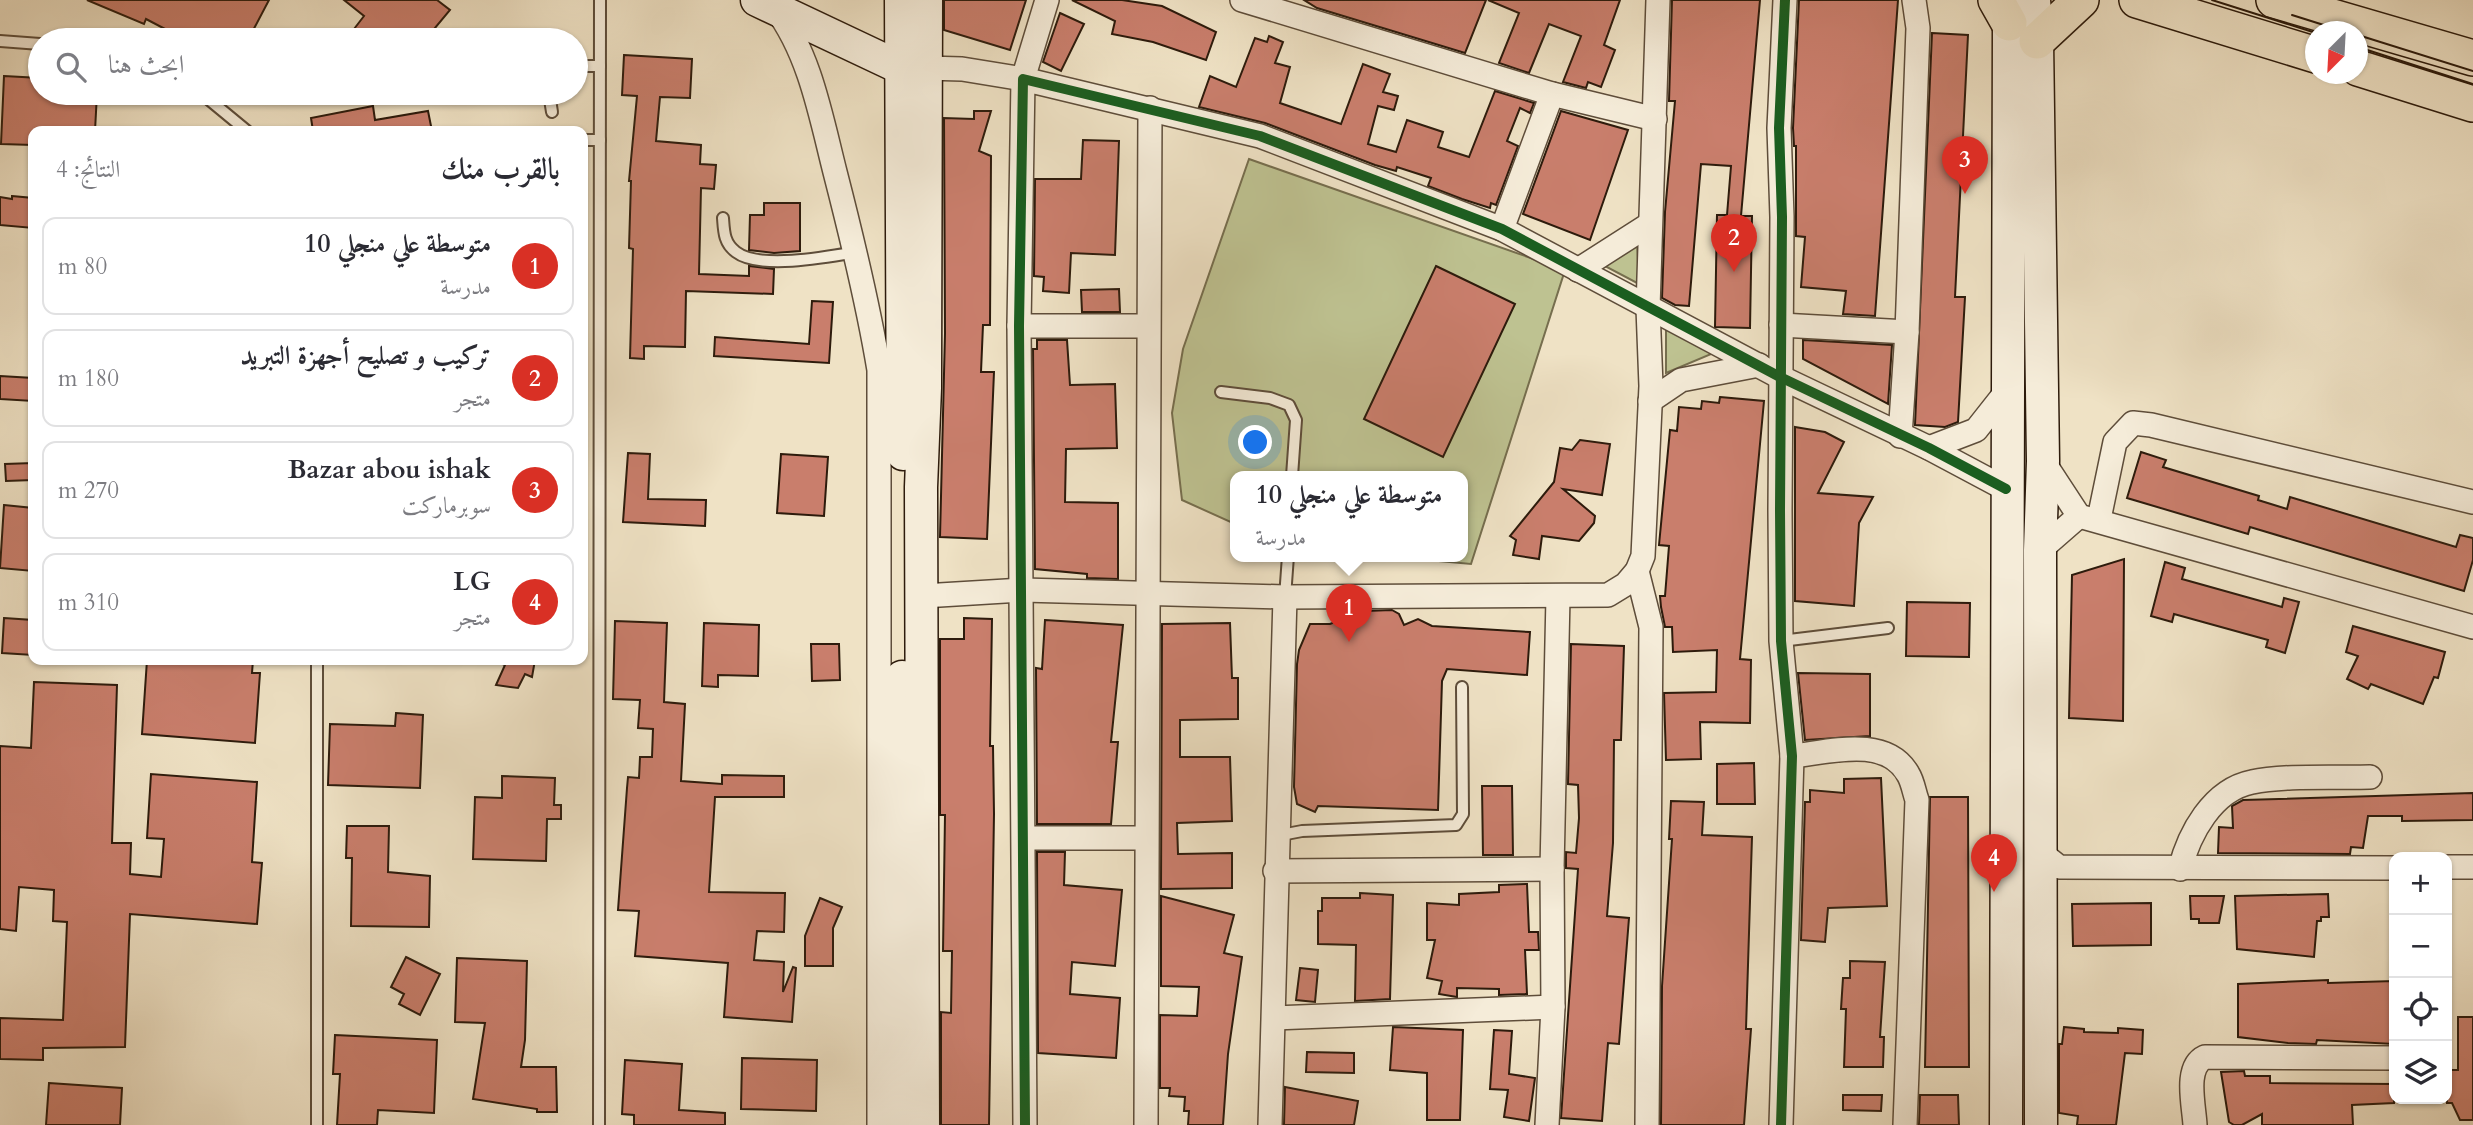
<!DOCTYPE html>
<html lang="ar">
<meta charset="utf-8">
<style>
body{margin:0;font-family:Cardo,Amiri,serif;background:#f2f2f3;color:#2b2b33;direction:rtl}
.controls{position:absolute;right:21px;bottom:21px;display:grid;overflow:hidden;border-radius:14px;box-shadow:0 2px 5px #0004}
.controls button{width:63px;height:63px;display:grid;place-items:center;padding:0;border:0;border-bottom:2px solid #e1e1e2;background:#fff;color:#2b2b33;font:35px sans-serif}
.compass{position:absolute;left:2305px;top:21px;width:63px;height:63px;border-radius:50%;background:#fff;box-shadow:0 2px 5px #0004;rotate:204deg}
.you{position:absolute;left:1256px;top:443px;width:24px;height:24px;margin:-18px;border:5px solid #fff;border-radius:50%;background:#1a73e8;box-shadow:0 0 0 10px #1a73e833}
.badge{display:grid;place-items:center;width:46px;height:46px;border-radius:50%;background:#d93025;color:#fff;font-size:23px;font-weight:700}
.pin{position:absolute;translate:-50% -58px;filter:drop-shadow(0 2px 4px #0008)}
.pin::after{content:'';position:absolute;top:37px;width:24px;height:21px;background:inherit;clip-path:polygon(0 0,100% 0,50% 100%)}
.popup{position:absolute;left:1230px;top:471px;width:238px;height:91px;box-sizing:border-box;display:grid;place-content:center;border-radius:14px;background:#fff;filter:drop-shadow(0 2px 5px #0005);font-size:23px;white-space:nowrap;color:#7c7c81}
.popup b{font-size:26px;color:#2b2b33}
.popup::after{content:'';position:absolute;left:50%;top:100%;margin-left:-14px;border:14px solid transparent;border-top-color:#fff}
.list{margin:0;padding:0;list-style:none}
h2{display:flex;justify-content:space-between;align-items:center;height:91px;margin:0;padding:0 28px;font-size:30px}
h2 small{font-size:23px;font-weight:400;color:#7c7c81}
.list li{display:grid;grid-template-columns:46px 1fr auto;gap:21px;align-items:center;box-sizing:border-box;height:98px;margin:0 14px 14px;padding:0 14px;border:2px solid #e1e1e2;border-radius:14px}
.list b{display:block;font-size:26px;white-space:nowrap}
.list p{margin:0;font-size:23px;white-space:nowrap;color:#7c7c81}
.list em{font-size:23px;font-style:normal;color:#7c7c81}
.icon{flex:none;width:38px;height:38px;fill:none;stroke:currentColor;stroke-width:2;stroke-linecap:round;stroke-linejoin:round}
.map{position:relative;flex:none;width:2473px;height:1125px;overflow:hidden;direction:ltr}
.search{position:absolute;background:#fff;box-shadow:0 2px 5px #0004;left:28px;top:28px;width:560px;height:77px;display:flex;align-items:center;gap:18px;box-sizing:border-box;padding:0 24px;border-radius:38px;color:#7c7c81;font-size:26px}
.panel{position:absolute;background:#fff;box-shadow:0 2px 5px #0004;left:28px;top:126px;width:560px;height:539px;border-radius:14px;direction:rtl}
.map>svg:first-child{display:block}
.green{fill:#bec291;stroke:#766e4e;stroke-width:2}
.building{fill:#c97e6c;stroke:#2d1b0c;stroke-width:2}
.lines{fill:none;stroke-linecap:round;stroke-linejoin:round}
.lane-casing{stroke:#5e4d3a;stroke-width:14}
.street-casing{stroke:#5e4d3a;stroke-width:26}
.secondary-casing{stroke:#2d1b0c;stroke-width:35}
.primary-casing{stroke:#2d1b0c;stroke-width:38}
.lane{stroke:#f5ecd9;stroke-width:10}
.street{stroke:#f5ecd9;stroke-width:23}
.secondary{stroke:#f5ecd9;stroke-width:32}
.primary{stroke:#efe2c5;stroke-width:35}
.tram{stroke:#2d1b0c;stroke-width:2}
.cycleway-casing{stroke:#f5ecd9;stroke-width:15}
.cycleway{stroke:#1b5e20;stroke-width:10}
</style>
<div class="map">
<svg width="2473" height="1125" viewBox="0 0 2473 1125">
<rect width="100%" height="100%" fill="#efe2c5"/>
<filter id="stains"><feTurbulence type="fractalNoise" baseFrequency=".00286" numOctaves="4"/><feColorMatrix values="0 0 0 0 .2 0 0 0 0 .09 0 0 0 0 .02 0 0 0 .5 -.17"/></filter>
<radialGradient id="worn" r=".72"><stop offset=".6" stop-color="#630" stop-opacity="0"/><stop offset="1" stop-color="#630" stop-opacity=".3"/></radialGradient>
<g class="green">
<polygon points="1249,159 1565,270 1471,564 1383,556 1463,556 1463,476 1235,476 1235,524 1182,500 1172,413 1183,349"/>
<polygon points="1637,242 1639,284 1601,264"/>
<polygon points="1666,327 1716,352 1666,373"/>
</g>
<g class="building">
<polygon points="87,0 269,0 248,40 186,40 146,19 144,24"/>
<polygon points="344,0 437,0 450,10 425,40 367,40 354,29 364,16"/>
<polygon points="944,0 1026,0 1010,50 944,30"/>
<polygon points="1072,0 1122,0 1162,6 1216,32 1206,60 1153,42 1112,34 1115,21"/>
<polygon points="1304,0 1486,0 1465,53 1317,8"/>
<polygon points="1488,0 1620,0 1604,45 1615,50 1601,87 1588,82 1586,88 1563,82 1581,36 1549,24 1529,73 1499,63 1519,13"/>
<polygon points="1672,0 1760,0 1741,216 1752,216 1750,328 1715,327 1717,215 1727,215 1731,166 1701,164 1689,306 1675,305 1662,298 1665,212 1675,101 1669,101"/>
<polygon points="1799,0 1898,0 1875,316 1843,314 1846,291 1801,287 1805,237 1796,236 1796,146 1794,146 1793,128"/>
<polygon points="1060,13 1084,24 1061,71 1043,62"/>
<polygon points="1932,33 1968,35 1955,297 1965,297 1958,422 1945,427 1915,425"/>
<polygon points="1269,36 1283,42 1275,63 1290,67 1280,103 1341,124 1363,64 1390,74 1383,92 1398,96 1394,110 1378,106 1368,144 1396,152 1407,120 1443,132 1438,147 1469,157 1495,91 1534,103 1530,113 1520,108 1507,141 1518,146 1496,205 1491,203 1490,208 1462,199 1428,186 1431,178 1397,167 1396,171 1375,165 1265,123 1199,107 1210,76 1236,87 1255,38 1267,42"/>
<polygon points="624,55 692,59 690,98 660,97 656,141 701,145 700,164 716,165 714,189 701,188 699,274 749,276 749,266 774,269 773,294 686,291 685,347 644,346 644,359 630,358 633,249 629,248 631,181 629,181 637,96 622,95"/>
<polygon points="4,76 40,78 40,93 97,93 95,131 33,131 33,145 1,144"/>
<polygon points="373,106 375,120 428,111 432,131 313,131 311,118"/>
<polygon points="974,111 991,111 979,151 991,156 990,325 983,325 981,372 994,372 987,539 940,537 945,333 944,118 974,119"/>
<polygon points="1561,111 1628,130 1590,240 1523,214"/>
<polygon points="1083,140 1119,141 1115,255 1071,253 1069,293 1043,291 1044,277 1034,276 1035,179 1081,179"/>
<polygon points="12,196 33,198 33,228 0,225 0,197 12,199"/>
<polygon points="764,203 800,203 800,251 774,253 749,250 750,215 764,215"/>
<polygon points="1436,266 1515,304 1443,457 1364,419"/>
<polygon points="1119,289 1120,312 1082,312 1081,290"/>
<polygon points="812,301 833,302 829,363 714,356 715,337 809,344"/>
<polygon points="1037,340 1067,340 1070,385 1115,384 1117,448 1066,449 1065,502 1118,503 1118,579 1087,578 1087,574 1035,569 1033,349 1037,349"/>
<polygon points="1803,340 1892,345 1888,404 1803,359"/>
<polygon points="0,376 33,378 33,401 0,399"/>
<polygon points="1720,397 1764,401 1740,659 1751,660 1750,723 1700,722 1701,759 1666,760 1664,693 1716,692 1717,650 1673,652 1672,627 1665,627 1661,607 1660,596 1665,596 1669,546 1659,545 1670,430 1677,431 1679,407 1701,409 1702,401 1719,403"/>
<polygon points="1795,427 1825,432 1844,442 1818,493 1873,497 1859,523 1854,606 1795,601"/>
<polygon points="1580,440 1610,444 1602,495 1563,489 1595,516 1594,523 1579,541 1542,536 1539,559 1513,555 1516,540 1510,536 1554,482 1560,448 1572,450"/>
<polygon points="2141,452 2166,460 2163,467 2259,496 2258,500 2287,509 2290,497 2456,547 2460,535 2473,538 2473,560 2464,591 2250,527 2248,534 2127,498"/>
<polygon points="628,453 650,454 648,499 706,500 705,526 623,522"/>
<polygon points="781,454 828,457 824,516 777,513"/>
<polygon points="33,463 33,480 6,481 5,464"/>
<polygon points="4,505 33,508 33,571 0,568"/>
<polygon points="2124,559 2123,721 2069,718 2072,575"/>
<polygon points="2165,562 2185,568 2182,579 2282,607 2284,598 2299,602 2285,653 2266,647 2268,640 2174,614 2172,622 2151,616"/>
<polygon points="1907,602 1970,603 1969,657 1906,656"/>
<polygon points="1392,610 1399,614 1404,625 1418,619 1432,626 1530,632 1527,675 1447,669 1442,681 1438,810 1318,806 1315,812 1297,804 1294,787 1297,664 1299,650 1310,624 1330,624 1365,611"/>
<polygon points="4,618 33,620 33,655 2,653"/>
<polygon points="964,618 992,619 990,746 993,746 994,814 989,1125 941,1125 941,1012 951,1013 952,951 943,951 945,815 940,815 940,639 964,639"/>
<polygon points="1045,620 1123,625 1111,742 1118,742 1111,824 1037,824 1036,668 1042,669"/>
<polygon points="615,621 667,623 664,702 685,704 681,781 722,784 722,775 784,776 784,797 715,797 709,892 785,893 784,932 757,931 754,960 784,962 783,992 793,967 796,968 792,1022 724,1017 728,963 635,956 639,911 618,910 627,788 628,777 639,778 640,757 652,757 653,729 638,728 640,700 613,699"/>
<polygon points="704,623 759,625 758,676 718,675 718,687 702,686"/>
<polygon points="1230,623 1232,678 1238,678 1238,719 1180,720 1180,757 1230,757 1232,821 1177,823 1178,854 1232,853 1232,888 1161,889 1162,624"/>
<polygon points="2353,626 2445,652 2438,678 2434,677 2423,704 2371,684 2368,689 2347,679 2358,656 2346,652"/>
<polygon points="811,644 839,644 840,680 812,681"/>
<polygon points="1571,644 1624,646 1621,740 1614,740 1613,843 1607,916 1629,918 1619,1044 1608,1043 1602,1121 1561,1118 1578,869 1566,868 1566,852 1576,853 1579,818 1578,785 1568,784"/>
<polygon points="147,660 253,660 252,673 260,673 255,743 142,734"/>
<polygon points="493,660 535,660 532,677 525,674 518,688 496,685 505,665"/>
<polygon points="1798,673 1870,674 1870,736 1805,740"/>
<polygon points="34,682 117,685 112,843 131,843 130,874 161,877 164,839 147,838 151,774 257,782 252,862 262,863 257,924 130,914 125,1047 43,1048 43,1060 0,1059 0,1018 63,1020 67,922 53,921 54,890 19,887 16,931 0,929 0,746 31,748"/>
<polygon points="396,713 423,715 420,788 328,785 330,724 395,726"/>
<polygon points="1754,763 1755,804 1717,804 1717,764"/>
<polygon points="502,776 555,778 554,805 561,805 561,819 547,819 546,861 473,859 475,797 502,798"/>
<polygon points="1881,778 1887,906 1828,908 1825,942 1801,940 1805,802 1810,802 1810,790 1844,793 1844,779"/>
<polygon points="1482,786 1512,786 1513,855 1483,855"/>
<polygon points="2473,793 2473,820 2402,821 2402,816 2368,816 2363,848 2351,847 2350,854 2218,853 2219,827 2233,828 2232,806 2243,800"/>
<polygon points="1930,797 1968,797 1969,1067 1925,1067"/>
<polygon points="1671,801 1704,802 1702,835 1752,837 1746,1029 1751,1029 1744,1125 1661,1125 1662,986 1672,839 1669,839"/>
<polygon points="347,826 389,826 388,872 430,876 429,927 351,926 352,858 346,858"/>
<polygon points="1037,852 1065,852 1064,885 1122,890 1115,966 1072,962 1070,994 1120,998 1116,1058 1038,1053"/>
<polygon points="1527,884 1529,932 1538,932 1539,950 1525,950 1527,994 1499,995 1499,989 1457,988 1457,997 1439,994 1442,981 1427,978 1435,940 1427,940 1427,903 1459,905 1459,894 1499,892 1499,885"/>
<polygon points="1360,893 1393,895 1390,999 1355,1001 1356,945 1318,944 1318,911 1322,911 1322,898 1360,898"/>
<polygon points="2328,894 2329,917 2321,917 2321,921 2317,921 2314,957 2237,949 2235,896"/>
<polygon points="1161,896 1234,915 1224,953 1242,957 1228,1054 1223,1125 1188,1125 1189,1111 1184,1111 1185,1097 1169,1096 1170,1088 1160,1088 1160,1015 1197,1016 1199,987 1161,986"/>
<polygon points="2190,896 2224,896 2219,923 2199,923 2199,919 2191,919"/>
<polygon points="820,898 842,907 833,928 833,966 805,966 805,936"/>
<polygon points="2151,903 2151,945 2073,946 2072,904"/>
<polygon points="406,957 440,974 420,1015 399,1004 404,994 391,987"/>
<polygon points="457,958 527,961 525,1040 521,1067 556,1067 557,1112 537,1112 537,1109 473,1099 485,1023 455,1022"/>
<polygon points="1850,961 1885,962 1880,1037 1884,1037 1883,1067 1844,1067 1846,1009 1841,1009 1843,978 1850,978"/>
<polygon points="1300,968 1318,970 1315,1002 1296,1000"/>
<polygon points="2328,980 2328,983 2394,981 2394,1044 2317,1040 2316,1044 2288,1043 2238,1037 2238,984"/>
<polygon points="2458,1017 2473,1017 2473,1120 2460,1120 2452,1103 2447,1103 2447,1070 2458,1070"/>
<polygon points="1393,1027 1463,1030 1460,1120 1427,1120 1427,1073 1390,1070"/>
<polygon points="2064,1027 2084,1029 2084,1032 2118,1033 2118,1028 2143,1030 2142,1054 2125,1053 2116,1125 2077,1125 2078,1116 2059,1113 2059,1044 2062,1044"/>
<polygon points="1494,1030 1512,1031 1509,1074 1535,1078 1529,1121 1504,1117 1508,1090 1490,1089"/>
<polygon points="335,1035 437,1040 434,1113 378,1110 377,1125 337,1125 340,1074 333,1074"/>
<polygon points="1307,1052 1354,1053 1354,1073 1306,1072"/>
<polygon points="742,1058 817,1060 816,1111 741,1109"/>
<polygon points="625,1060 682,1064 679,1110 725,1113 725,1125 634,1125 634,1115 622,1114"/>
<polygon points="2244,1071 2245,1076 2270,1076 2270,1083 2394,1084 2394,1103 2352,1105 2353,1125 2262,1125 2262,1114 2242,1125 2234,1125 2229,1122 2221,1072"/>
<polygon points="49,1083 122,1088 120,1125 46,1125"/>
<polygon points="1285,1087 1358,1101 1354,1125 1284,1125"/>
<polygon points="1843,1095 1882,1095 1881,1111 1843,1110"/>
<polygon points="1920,1095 1958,1095 1959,1125 1919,1125"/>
</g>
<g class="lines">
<g class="lane-casing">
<g id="lane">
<polyline points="0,41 40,44"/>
<polyline points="576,66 600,66"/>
<polyline points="201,93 247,131"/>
<polyline points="549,93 552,112"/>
<polyline points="583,140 600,140"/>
<path d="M723 218C724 232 724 243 736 252 759 270 828 257 856 252"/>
<polyline points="1221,392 1270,398 1289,405 1296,420 1292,476"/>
<polyline points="1285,597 1288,556"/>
<polyline points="1781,641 1888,628"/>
<polyline points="317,660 317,1125"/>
<polyline points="1276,836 1302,831 1456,825 1463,814 1462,687"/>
<polyline points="599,1125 600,0"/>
</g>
</g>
<g class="street-casing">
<g id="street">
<polyline points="1242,0 1552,94 1655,119"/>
<path d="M775 8C810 54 821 117 835 172 852 238 868 303 879 370V1125"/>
<polyline points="926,68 962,69 1023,79 1047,0"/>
<polyline points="1502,229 1552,94"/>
<polyline points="1578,270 1650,224"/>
<polyline points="1781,325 1907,332"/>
<polyline points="1019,326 1147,326"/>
<polyline points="1650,401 1681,380 1759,365"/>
<polyline points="1900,436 1907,332 1918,28 1914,0"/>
<polyline points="1929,448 1976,430 2006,392"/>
<polyline points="2043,461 2079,516 2473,627"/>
<polyline points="2099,519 2115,442 2133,423 2151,425 2473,502"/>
<polyline points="2040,550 2079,516"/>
<polyline points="1637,571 1651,627 1647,1125"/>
<polyline points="923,596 1023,590 1285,597 1608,595 1626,584 1637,571 1643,556 1651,386 1648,308 1658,0"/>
<path d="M1792 756C1829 752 1886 735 1908 774 1913 782 1914 792 1917 800L1905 1125"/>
<polyline points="1025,838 1145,838"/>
<polyline points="2040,852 2059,867 2394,868"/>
<polyline points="2447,867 2473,867"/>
<path d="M2180 869C2189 834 2212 790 2252 782 2283 775 2337 778 2370 777"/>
<polyline points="1275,871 1552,869"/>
<polyline points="1274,1018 1553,1007"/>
<polyline points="1025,1125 1019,326 1023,79 1260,136 1502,229 1780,377 1929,448 2006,489"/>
<polyline points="1146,1125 1150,108"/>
<polyline points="1270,1125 1285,597"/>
<polyline points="1547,1125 1553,1007 1552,869 1558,597"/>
<polyline points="1781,1125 1792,756 1781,641 1780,510 1782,217 1779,128 1785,0"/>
<path d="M2195 1125C2194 1105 2184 1067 2205 1057L2394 1058"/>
</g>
</g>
<g class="secondary-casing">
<g id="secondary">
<polyline points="757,0 901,68 919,68"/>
<polyline points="901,0 903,454"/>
<polyline points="2004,0 2009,23 2006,1125"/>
<polyline points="2034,0 2037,41 2043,461 2040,550 2041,1125"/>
<polyline points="898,1125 902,677"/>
<polyline points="923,1125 921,487 925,388 926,0"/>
</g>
</g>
<g class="primary-casing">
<g id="primary">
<polyline points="1996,0 2009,23"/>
<polyline points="2137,0 2316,55"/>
<polyline points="2274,0 2473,58"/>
<polyline points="2037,41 2081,0"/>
<polyline points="2358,68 2473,104"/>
</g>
</g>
<use href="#lane" class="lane"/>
<use href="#street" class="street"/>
<use href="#secondary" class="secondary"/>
<use href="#primary" class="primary"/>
<g class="tram">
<polyline points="2212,0 2316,33"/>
<polyline points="2292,15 2346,32"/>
<polyline points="2358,35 2473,71"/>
<polyline points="2358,47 2473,84"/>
</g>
<g class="cycleway-casing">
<g id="cycleway">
<polyline points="1025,1125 1019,326 1023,79 1260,136 1502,229 1780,377 1929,448 2006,489"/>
<polyline points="1781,1125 1792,756 1781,641 1780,510 1782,217 1779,128 1785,0"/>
</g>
</g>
<use href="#cycleway" class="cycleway"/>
</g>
<rect width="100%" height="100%" filter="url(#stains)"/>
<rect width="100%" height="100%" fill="url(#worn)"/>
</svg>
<div class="controls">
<button>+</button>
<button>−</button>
<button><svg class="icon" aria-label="locate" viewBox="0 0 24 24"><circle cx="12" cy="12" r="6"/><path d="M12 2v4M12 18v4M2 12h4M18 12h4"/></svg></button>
<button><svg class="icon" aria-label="layers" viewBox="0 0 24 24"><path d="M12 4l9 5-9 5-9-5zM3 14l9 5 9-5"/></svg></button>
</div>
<svg class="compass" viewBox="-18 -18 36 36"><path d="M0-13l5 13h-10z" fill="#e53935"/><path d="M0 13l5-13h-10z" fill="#7c7c81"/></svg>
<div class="you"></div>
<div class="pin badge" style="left:1349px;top:642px">1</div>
<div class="popup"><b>متوسطة علي منجلي 10</b>مدرسة</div>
<div class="pin badge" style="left:1734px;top:272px">2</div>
<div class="pin badge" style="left:1965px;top:194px">3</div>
<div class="pin badge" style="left:1994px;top:892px">4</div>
<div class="search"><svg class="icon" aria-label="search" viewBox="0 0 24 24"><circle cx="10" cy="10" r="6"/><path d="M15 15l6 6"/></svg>ابحث هنا</div>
<section class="panel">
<h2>بالقرب منك<small>النتائج: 4</small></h2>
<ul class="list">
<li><span class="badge">1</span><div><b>متوسطة علي منجلي 10</b><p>مدرسة</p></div><em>80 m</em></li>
<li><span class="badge">2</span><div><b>تركيب و تصليح أجهزة التبريد</b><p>متجر</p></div><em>180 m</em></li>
<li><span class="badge">3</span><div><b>Bazar abou ishak</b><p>سوبرماركت</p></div><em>270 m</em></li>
<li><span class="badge">4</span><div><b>LG</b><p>متجر</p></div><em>310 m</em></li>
</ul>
</section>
</div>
